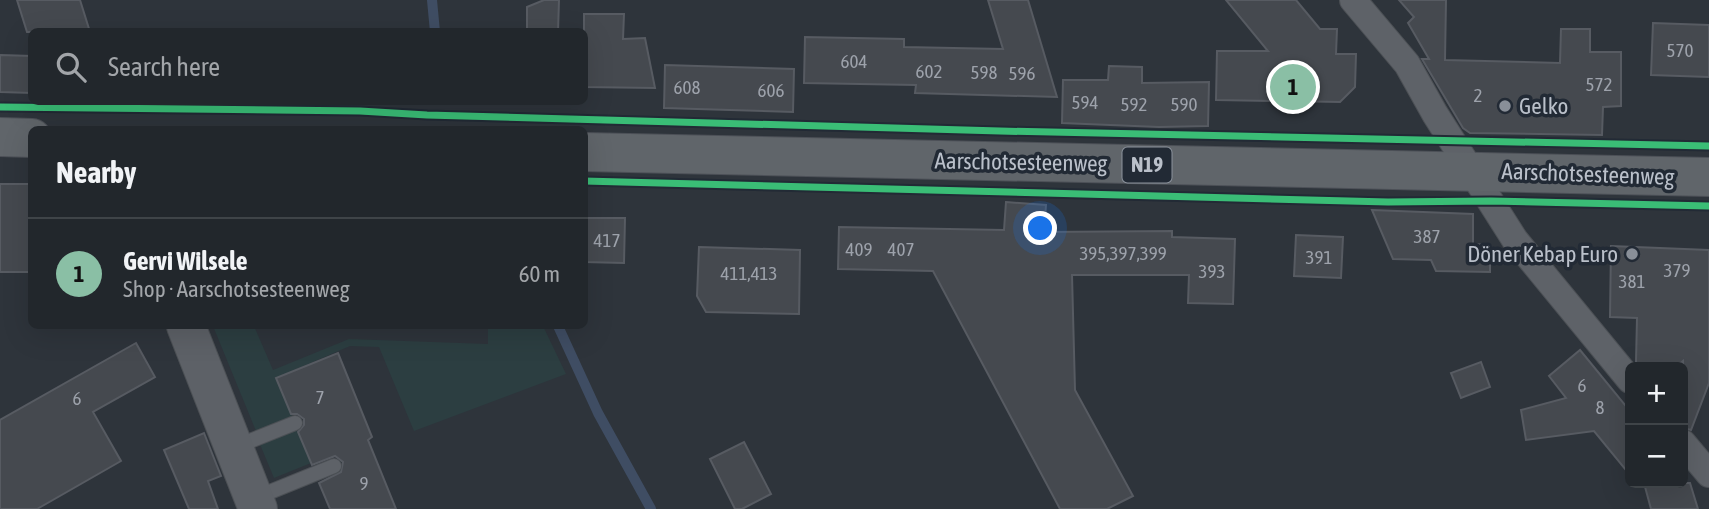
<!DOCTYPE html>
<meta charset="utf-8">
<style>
body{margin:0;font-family:"Asap Condensed",sans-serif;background:#2e3338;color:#f1f3f6}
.controls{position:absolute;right:21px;bottom:21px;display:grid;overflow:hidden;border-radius:10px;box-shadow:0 7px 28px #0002}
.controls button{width:63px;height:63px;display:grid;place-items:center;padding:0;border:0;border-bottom:2px solid #3f4448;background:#22272c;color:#f1f3f6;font:35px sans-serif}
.you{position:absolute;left:1041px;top:229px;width:24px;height:24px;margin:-18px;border:5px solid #fff;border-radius:50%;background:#1a73e8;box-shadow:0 0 0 10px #1a73e833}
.badge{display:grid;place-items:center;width:46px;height:46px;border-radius:50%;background:#8abfa5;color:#111;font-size:23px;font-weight:700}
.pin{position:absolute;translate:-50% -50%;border:4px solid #fff;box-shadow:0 2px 7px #0006}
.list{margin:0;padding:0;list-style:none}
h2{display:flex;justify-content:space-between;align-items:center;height:91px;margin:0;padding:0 28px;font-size:30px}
h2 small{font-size:23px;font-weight:400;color:#a2a5a9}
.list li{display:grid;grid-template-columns:46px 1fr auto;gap:21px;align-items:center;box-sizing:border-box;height:112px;padding:0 28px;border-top:2px solid #3f4448}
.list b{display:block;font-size:26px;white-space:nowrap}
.list p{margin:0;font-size:23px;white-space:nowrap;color:#a2a5a9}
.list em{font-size:23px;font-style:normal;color:#a2a5a9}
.icon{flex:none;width:38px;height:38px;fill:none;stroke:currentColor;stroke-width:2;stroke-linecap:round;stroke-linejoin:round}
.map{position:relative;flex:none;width:1709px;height:509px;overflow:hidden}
.search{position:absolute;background:#22272c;box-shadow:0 7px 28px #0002;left:28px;top:28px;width:560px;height:77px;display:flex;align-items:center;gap:18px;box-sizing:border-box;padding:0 24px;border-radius:10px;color:#a2a5a9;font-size:26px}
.panel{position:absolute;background:#22272c;box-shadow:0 7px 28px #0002;left:28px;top:126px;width:560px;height:203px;border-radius:10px}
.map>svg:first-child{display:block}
.green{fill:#2c3e41}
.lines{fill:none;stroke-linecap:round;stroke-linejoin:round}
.stream{stroke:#3f4d63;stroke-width:10}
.building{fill:#45494f;stroke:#575b62;stroke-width:2}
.lane-casing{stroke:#4c5055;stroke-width:16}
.street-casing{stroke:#4c5055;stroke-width:28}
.secondary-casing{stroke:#4c5055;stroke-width:40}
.primary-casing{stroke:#4c5057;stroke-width:40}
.lane{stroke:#5e6268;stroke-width:14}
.street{stroke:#5e6268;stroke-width:26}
.secondary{stroke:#5d6167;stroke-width:38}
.primary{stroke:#60656a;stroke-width:38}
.cycleway-casing{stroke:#222a35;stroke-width:11}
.cycleway{stroke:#3abd76;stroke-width:7}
.poi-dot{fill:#898f98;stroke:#222a35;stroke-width:2.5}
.labels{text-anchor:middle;stroke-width:7;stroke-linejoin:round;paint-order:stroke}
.number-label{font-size:19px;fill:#9da2ab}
.shield{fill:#222a35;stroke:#8c939d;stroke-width:2}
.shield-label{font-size:21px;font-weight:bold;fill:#bac0ca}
.poi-label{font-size:23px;fill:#bac0ca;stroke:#222a35;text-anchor:start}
.street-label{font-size:23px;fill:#bac0ca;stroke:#222a35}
</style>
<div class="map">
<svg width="1709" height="509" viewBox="0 0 1709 509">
<rect width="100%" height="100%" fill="#2e343b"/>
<g class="green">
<polygon points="213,326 254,326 273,370 349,339 488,344 488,326 543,326 566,374 414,431 379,347 350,346 276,378 292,416 256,431"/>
<polygon points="296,427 311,463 274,478 259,442"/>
</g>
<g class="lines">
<g class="stream">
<polyline points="432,0 435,32"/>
<polyline points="558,326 598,413 651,509"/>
</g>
</g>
<g class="building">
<polygon points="17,0 80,0 90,32 27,32"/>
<polygon points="544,0 559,0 558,32 527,32 527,7"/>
<polygon points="988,0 1028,0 1057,97 915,93 916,85 804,83 805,37 904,39 904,47 1003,49"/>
<polygon points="1226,0 1296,0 1320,29 1337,29 1336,54 1356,54 1355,87 1340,102 1216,100 1217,51 1268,51"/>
<polygon points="1399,0 1446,0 1445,60 1560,63 1561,29 1590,29 1590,52 1621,52 1621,106 1603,107 1602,135 1470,133 1463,128 1422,59 1429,59 1408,23 1414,17"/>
<polygon points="584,14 624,14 623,39 645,38 655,88 584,87"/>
<polygon points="1653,23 1709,25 1709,77 1651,75"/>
<polygon points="0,55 32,56 32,93 0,92"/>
<polygon points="665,65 794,69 793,112 664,108"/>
<polygon points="1109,66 1142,67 1142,83 1209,82 1208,126 1159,127 1062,123 1063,80 1108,80"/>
<rect x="0" y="184" width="32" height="88"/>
<polygon points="1006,202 1046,205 1044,232 1172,231 1172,237 1235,239 1233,304 1188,303 1189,275 1072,275 1075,390 1133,496 1107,509 1060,509 933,271 838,269 839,227 1004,230"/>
<polygon points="1372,210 1473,214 1473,244 1490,245 1490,272 1436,271 1431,260 1393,259"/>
<polygon points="584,218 625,218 624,263 584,262"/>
<polygon points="1296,235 1343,237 1341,278 1294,276"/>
<polygon points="1611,246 1709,250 1709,383 1691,430 1683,428 1683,361 1676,367 1640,367 1636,362 1637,318 1610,317"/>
<polygon points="699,247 800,250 799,314 706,312 697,296"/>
<polygon points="136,343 155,377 93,412 121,461 37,509 0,509 0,420"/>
<polygon points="1580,350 1630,411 1630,475 1594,431 1526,440 1521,410 1566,398 1549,376"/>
<polygon points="338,353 372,437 368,440 396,509 330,509 319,483 341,472 343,462 335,456 312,465 298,432 304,425 304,419 297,414 291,414 276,378"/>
<polygon points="1481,362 1490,387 1461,398 1451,373"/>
<polygon points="204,433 221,476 208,481 218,509 189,509 164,450"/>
<polygon points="744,442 771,494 742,509 735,509 710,459"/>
<polygon points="1644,483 1690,483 1698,509 1651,509"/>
</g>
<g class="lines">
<g class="lane-casing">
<g id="lane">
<polyline points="235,447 295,423"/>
<polyline points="255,498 334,466"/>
</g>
</g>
<g class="street-casing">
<g id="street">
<polyline points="1353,0 1407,64 1435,114 1515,240 1630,380"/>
<polyline points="1683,443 1709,474"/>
</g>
</g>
<g class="secondary-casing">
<polyline id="secondary" points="186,326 258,509"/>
</g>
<g class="primary-casing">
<g id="primary">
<polyline points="0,137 32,138"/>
<polyline points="584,152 1709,177"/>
</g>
</g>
<use href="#lane" class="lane"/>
<use href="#street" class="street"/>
<use href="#secondary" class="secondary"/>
<use href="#primary" class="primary"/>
<g class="cycleway-casing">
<g id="cycleway">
<polyline points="0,107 360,111 427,115 1000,131 1709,146"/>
<polyline points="584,181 1388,202 1491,201 1709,206"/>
</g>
</g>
<use href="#cycleway" class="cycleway"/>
</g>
<g class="poi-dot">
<circle cx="1505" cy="106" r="7"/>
<circle cx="1632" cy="254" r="7"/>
</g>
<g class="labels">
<g class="number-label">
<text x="1680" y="57">570</text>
<text x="854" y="68">604</text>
<text x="929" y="78">602</text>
<text x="984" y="79">598</text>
<text x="1022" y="80">596</text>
<text x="1599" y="91">572</text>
<text x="687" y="94">608</text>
<text x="771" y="97">606</text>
<text x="1478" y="102">2</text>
<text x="1085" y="109">594</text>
<text x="1134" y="111">592</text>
<text x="1184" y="111">590</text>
<text x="1427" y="243">387</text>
<text x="607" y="247">417</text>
<text x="859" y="256">409</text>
<text x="901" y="256">407</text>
<text x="1123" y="260">395,397,399</text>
<text x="1319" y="264">391</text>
<text x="1677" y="277">379</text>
<text x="1212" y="278">393</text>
<text x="749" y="280">411,413</text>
<text x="1632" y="288">381</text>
<text x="1582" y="392">6</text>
<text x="320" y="404">7</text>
<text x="77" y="405">6</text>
<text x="1600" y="414">8</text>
<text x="364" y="490">9</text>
</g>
<rect class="shield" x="1122.5" y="147.5" width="49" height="35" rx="5"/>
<g class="shield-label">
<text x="1147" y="172">N19</text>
</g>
<g class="poi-label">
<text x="1519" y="114">Gelko</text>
<text x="1618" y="262" text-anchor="end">Döner Kebap Euro</text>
</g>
<g class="street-label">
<text transform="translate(1021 162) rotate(1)" y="8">Aarschotsesteenweg</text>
<text transform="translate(1588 174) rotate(2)" y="8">Aarschotsesteenweg</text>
</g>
</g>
</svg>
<div class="controls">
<button>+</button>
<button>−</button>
</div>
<div class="you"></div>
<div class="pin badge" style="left:1293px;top:87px">1</div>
<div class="search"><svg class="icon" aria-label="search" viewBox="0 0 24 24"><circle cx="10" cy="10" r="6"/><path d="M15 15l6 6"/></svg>Search here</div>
<section class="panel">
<h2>Nearby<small></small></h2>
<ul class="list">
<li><span class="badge">1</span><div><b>Gervi Wilsele</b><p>Shop · Aarschotsesteenweg</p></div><em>60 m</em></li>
</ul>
</section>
</div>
